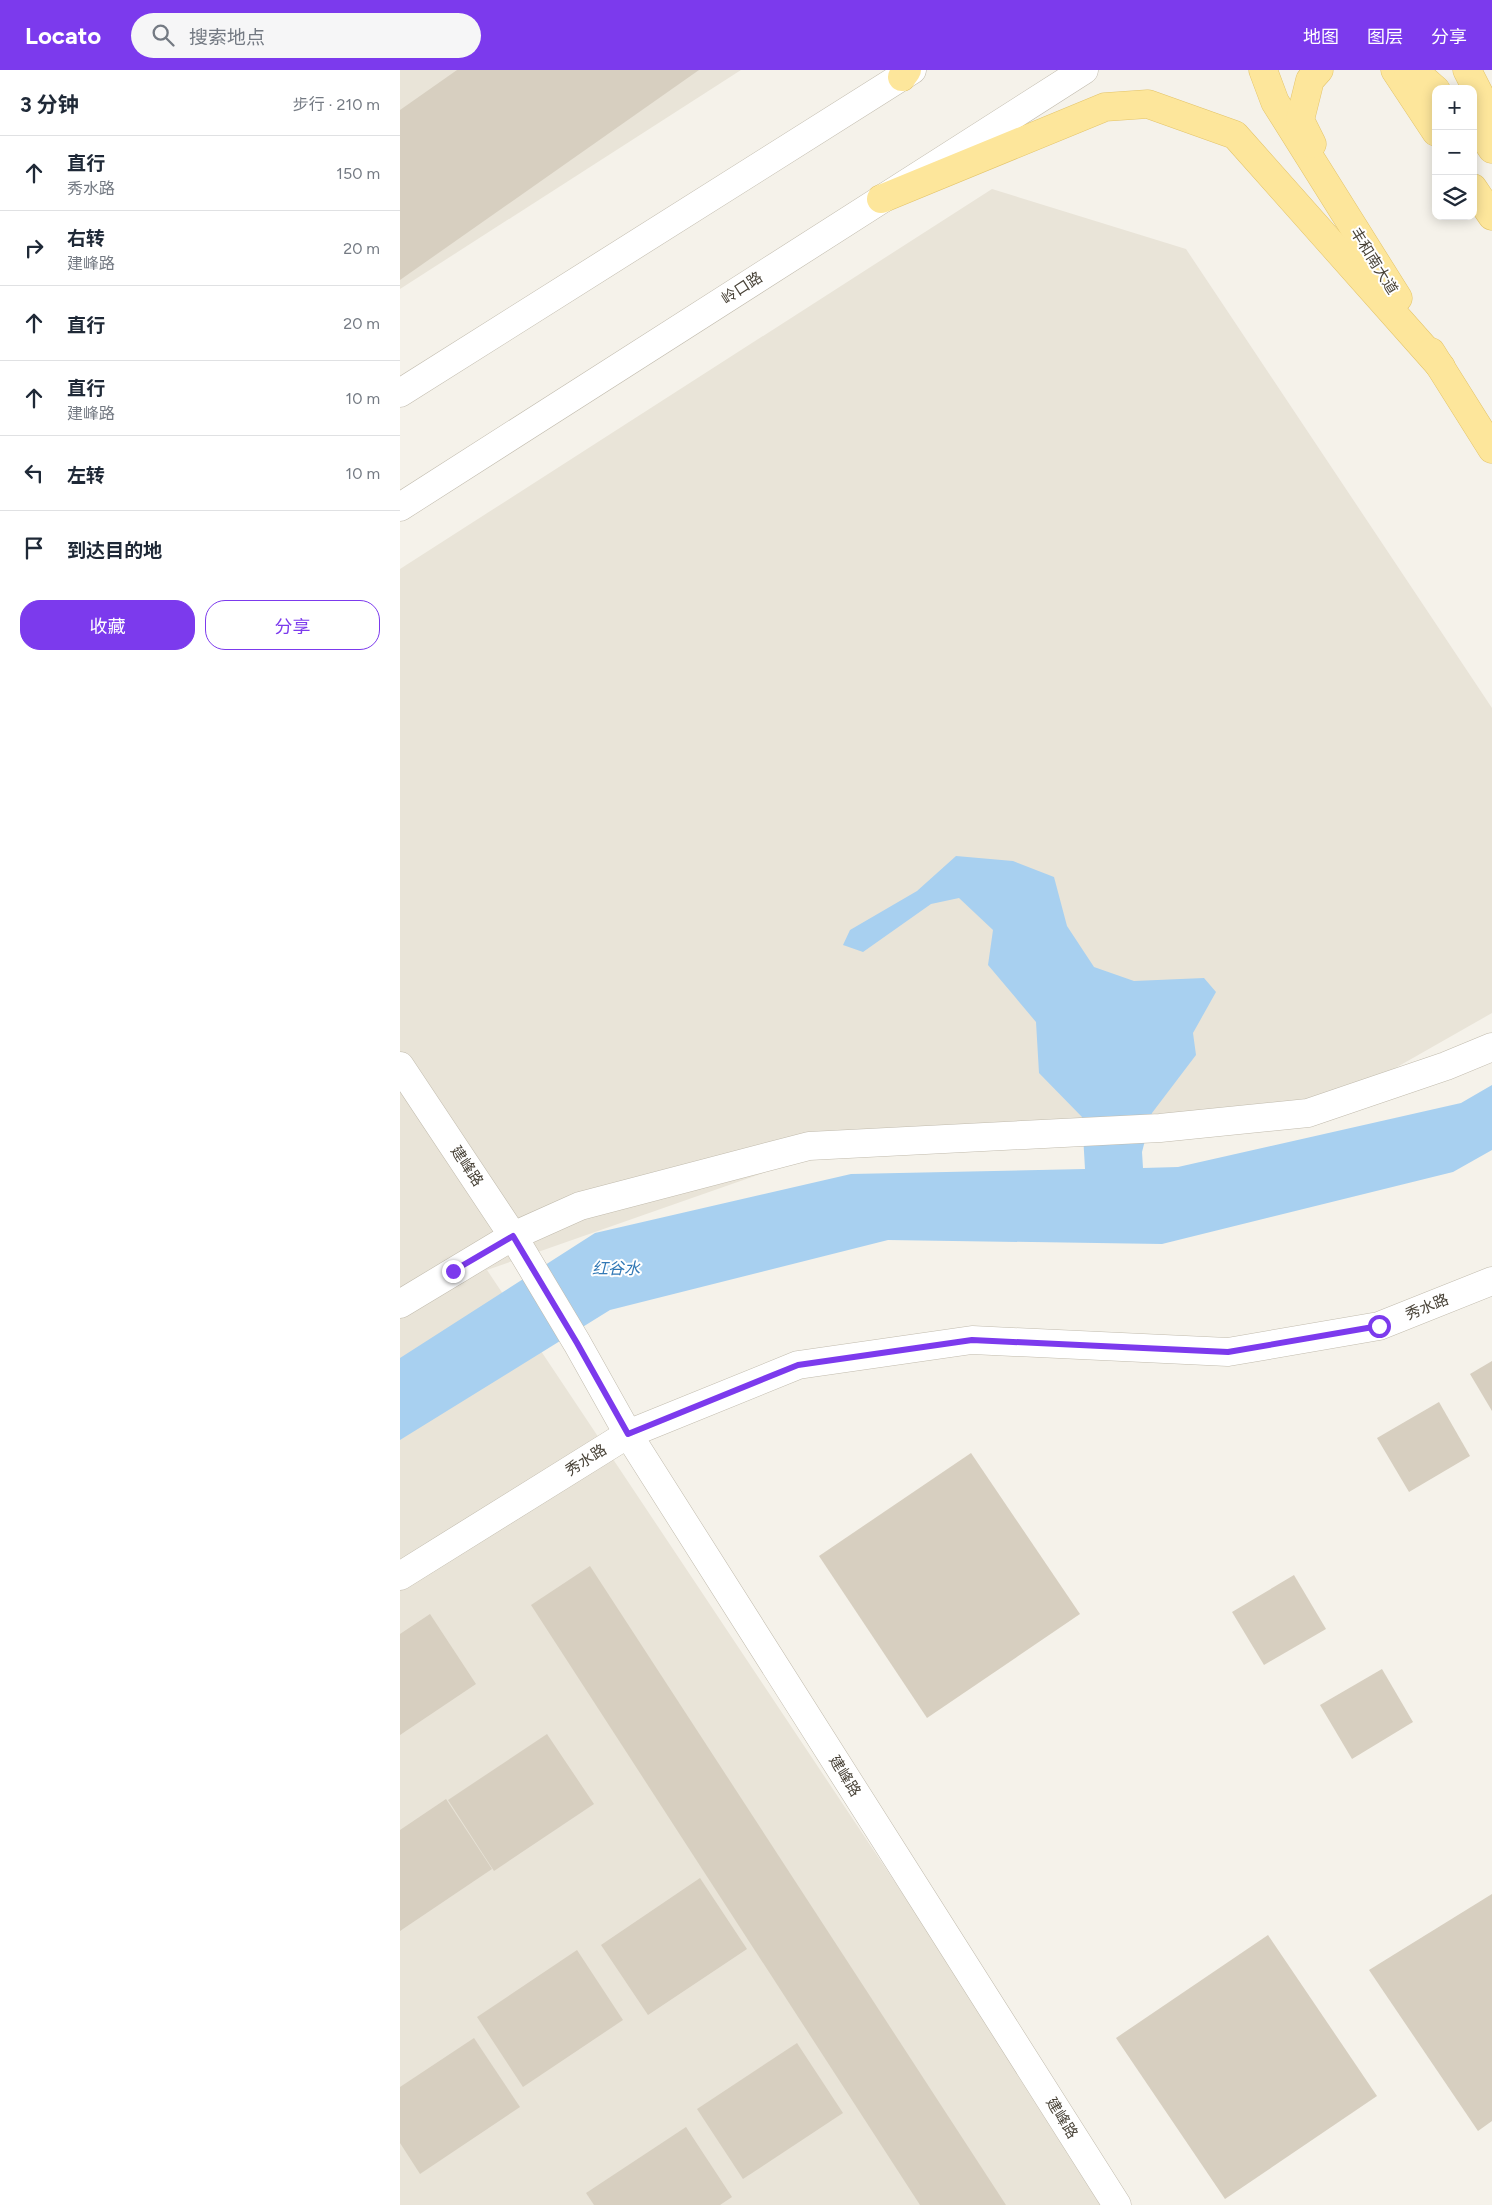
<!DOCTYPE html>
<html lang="zh">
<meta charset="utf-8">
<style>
body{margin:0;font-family:Figtree,"Noto Sans SC",sans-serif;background:#f6f6f7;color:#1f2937}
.controls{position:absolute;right:15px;top:15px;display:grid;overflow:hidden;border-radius:10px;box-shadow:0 2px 12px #0003}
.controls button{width:45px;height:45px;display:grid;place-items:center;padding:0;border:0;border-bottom:1px solid #e0e1e3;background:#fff;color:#1f2937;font:25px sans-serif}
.stop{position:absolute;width:15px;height:15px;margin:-11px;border:4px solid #7c3aed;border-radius:50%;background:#fff}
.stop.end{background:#7c3aed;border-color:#fff;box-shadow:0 1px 5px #0008}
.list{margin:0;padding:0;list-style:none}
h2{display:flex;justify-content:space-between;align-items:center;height:65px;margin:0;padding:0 20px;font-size:21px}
h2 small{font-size:16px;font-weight:400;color:#747a83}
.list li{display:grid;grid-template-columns:32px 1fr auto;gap:15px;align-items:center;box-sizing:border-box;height:75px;padding:0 20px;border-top:1px solid #e0e1e3}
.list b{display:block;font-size:19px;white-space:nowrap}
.list p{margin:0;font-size:16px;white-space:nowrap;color:#747a83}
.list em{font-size:16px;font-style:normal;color:#747a83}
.actions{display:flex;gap:10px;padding:15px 20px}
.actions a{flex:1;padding:11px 0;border:1px solid #7c3aed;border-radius:20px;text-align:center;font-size:18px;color:#7c3aed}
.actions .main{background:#7c3aed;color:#fff}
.icon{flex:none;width:28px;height:28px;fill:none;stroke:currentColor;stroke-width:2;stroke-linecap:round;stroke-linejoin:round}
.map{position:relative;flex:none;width:1092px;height:2135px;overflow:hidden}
header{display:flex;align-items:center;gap:30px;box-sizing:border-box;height:70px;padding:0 25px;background:#7c3aed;color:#fff}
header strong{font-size:24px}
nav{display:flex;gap:28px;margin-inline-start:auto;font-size:18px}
.search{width:350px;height:45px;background:#f6f6f7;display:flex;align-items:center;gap:12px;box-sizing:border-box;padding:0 18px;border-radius:28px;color:#747a83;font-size:19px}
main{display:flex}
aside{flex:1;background:#fff}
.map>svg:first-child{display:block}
.residential{fill:#e9e4d8}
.water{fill:#a8d0f0}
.building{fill:#d7cfc0}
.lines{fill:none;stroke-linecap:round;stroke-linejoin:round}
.minor-casing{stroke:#c1bbad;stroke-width:29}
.major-casing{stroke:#e3c46a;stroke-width:29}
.minor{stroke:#fff;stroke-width:28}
.major{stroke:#fde69b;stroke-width:28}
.route{stroke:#7c3aed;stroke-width:6}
.labels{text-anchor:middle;stroke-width:4;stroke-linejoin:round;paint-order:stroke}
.street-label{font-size:15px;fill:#494338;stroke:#fff}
.water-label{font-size:16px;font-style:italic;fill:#3178b5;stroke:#fff}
</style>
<header>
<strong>Locato</strong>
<div class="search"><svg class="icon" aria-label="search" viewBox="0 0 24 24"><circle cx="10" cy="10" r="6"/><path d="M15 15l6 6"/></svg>搜索地点</div>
<nav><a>地图</a><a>图层</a><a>分享</a></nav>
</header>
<main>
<aside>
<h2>3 分钟<small>步行 · 210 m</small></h2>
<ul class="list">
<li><svg class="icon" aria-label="ahead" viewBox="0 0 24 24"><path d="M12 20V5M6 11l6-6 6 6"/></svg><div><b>直行</b><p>秀水路</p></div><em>150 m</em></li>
<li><svg class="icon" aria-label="right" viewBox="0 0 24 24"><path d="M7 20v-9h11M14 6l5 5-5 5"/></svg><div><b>右转</b><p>建峰路</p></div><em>20 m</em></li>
<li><svg class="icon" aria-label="ahead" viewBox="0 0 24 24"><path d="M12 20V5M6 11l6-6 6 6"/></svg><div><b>直行</b></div><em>20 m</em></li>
<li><svg class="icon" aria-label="ahead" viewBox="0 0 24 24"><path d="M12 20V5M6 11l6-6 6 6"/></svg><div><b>直行</b><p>建峰路</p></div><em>10 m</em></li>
<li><svg class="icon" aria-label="left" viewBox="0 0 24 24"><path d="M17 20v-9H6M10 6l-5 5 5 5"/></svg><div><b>左转</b></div><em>10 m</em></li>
<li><svg class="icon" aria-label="arrive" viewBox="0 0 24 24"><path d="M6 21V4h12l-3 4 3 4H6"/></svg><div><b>到达目的地</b></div></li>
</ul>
<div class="actions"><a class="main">收藏</a><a>分享</a></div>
</aside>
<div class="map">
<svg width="1092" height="2135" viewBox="0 0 1092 2135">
<rect width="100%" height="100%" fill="#f5f2ea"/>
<g class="residential">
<polygon points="0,0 341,0 0,219"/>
<polygon points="592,119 786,179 1092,638 1092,943 904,1050 417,1084 87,1200 710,2135 0,2135 0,499"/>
</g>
<polygon class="water" points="556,786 613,791 654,807 667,856 694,897 734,911 804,908 816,922 793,963 796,985 752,1043 742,1082 743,1098 778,1097 1061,1033 1092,1015 1092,1080 1053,1102 762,1174 488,1170 210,1240 0,1370 0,1288 195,1163 451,1104 685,1099 682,1047 639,1003 636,952 588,895 593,860 559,828 531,834 463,882 443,875 450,860 517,821"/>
<g class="building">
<polygon points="57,0 299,0 0,210 0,40"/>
<polygon points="1092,1291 1092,1341 1070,1304"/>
<polygon points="1039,1332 1070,1386 1009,1422 977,1368"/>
<polygon points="571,1383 680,1544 527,1648 419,1486"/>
<polygon points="190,1496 606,2135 520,2135 131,1535"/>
<polygon points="894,1505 926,1559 864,1595 832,1542"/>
<polygon points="30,1544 76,1614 0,1665 0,1564"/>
<polygon points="982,1599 1013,1652 952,1689 920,1635"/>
<polygon points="147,1664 194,1734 94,1801 48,1730"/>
<polygon points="46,1729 92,1799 0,1861 0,1760"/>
<polygon points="300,1808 347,1879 248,1945 201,1875"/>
<polygon points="1092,1824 1092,2051 1078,2061 969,1900"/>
<polygon points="868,1865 977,2026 825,2129 716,1968"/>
<polygon points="177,1880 223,1950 123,2017 77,1947"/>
<polygon points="74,1968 120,2037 20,2104 0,2073 0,2017"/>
<polygon points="397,1973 443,2043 343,2109 297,2039"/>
<polygon points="286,2057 332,2127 320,2135 194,2135 186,2123"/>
</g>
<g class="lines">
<g class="minor-casing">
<g id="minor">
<polyline points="0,323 512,0"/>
<polyline points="0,437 684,0"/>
<polyline points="0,996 113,1166 177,1273 228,1364 717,2135"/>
<polyline points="0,1234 113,1166 180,1136 409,1076 760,1058 908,1043 1046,996 1092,977"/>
<polyline points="0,1506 228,1364 398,1295 572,1270 828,1282 979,1256 1092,1211"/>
</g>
</g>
<g class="major-casing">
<g id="major">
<polyline points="863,0 875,32 998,228"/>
<polyline points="995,0 1036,62"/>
<polyline points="1008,0 1019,5 1036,20"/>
<polyline points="1067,0 1092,49"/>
<polyline points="502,7 507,0"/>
<polyline points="1073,50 1092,79"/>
<polyline points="912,74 900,50 910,10 919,0"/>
<polyline points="1073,118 1092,146"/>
<polyline points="481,129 705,37 748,34 835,65 1041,297"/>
<polyline points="1031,282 1092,379"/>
</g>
</g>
<use href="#minor" class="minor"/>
<use href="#major" class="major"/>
</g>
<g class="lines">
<polyline class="route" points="53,1201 113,1166 177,1273 228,1364 398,1295 572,1270 828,1282 979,1256"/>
</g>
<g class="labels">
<g class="street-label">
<text transform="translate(974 191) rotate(58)" y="5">丰和南大道</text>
<text transform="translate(342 218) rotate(-33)" y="5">岭口路</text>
<text transform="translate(67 1096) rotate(56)" y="5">建峰路</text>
<text transform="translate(1027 1237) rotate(-22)" y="5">秀水路</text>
<text transform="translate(186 1390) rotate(-32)" y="5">秀水路</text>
<text transform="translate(445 1706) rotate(58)" y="5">建峰路</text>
<text transform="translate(662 2048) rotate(58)" y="5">建峰路</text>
</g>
<g class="water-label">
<text x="216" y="1204">红谷水</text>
</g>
</g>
</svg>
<div class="controls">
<button>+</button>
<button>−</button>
<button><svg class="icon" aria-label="layers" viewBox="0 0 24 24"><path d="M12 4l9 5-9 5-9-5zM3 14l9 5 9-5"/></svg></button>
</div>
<div class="stop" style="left:979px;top:1256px"></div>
<div class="stop end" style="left:53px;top:1201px"></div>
</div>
</main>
